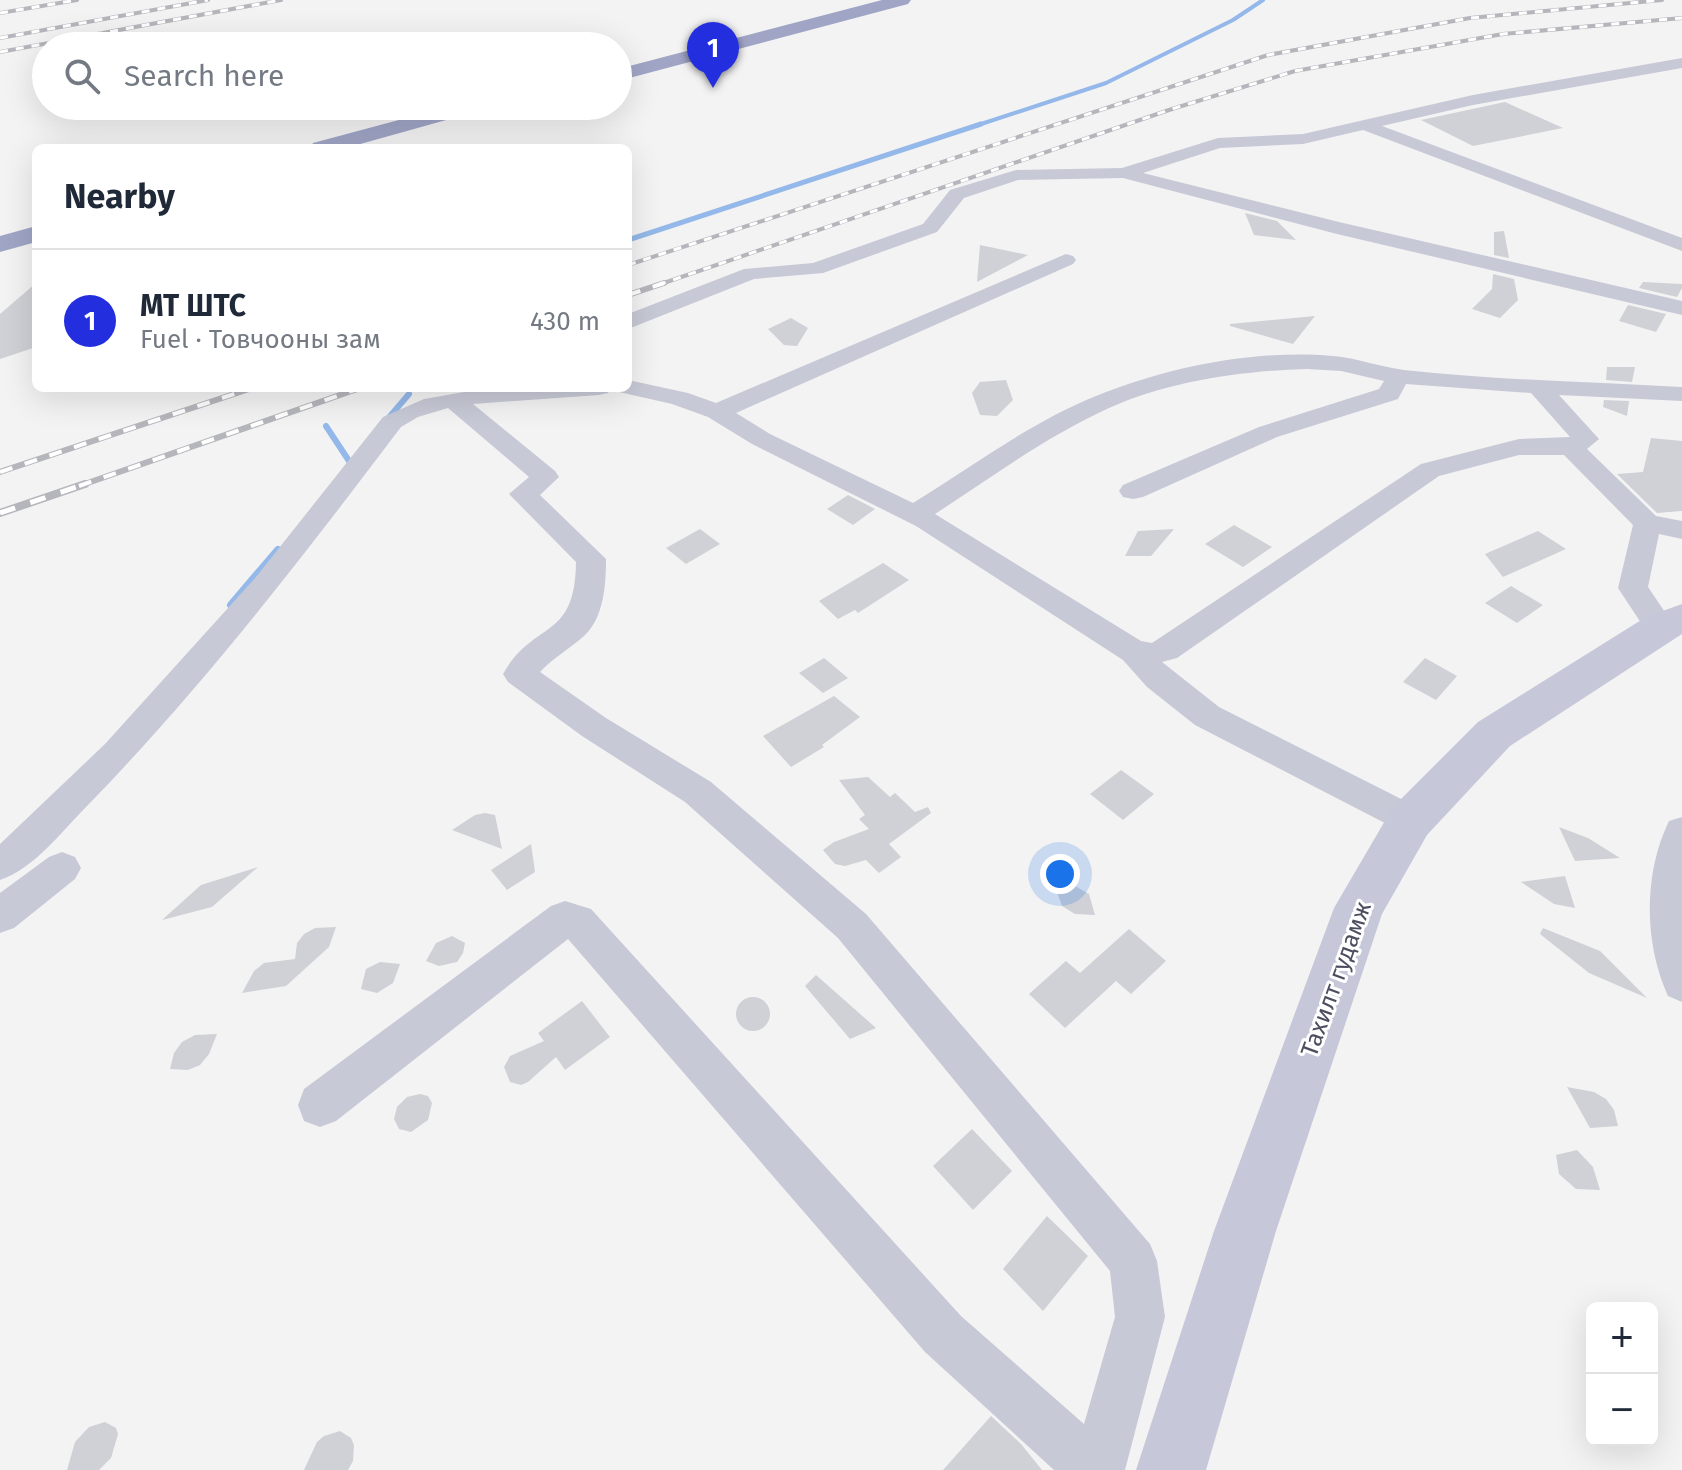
<!DOCTYPE html>
<meta charset="utf-8">
<style>
body{margin:0;font-family:"Fira Sans",sans-serif;background:#f6f6f7;color:#1f2937}
.controls{position:absolute;right:24px;bottom:24px;display:grid;overflow:hidden;border-radius:12px;box-shadow:0 8px 32px #0002}
.controls button{width:72px;height:72px;display:grid;place-items:center;padding:0;border:0;border-bottom:2px solid #e0e1e3;background:#fff;color:#1f2937;font:40px sans-serif}
.you{position:absolute;left:1060px;top:874px;width:28px;height:28px;margin:-20px;border:6px solid #fff;border-radius:50%;background:#1a73e8;box-shadow:0 0 0 12px #1a73e833}
.badge{display:grid;place-items:center;width:52px;height:52px;border-radius:50%;background:#232fde;color:#fff;font-size:26px;font-weight:700}
.pin{position:absolute;translate:-50% -66px;filter:drop-shadow(0 2px 4px #0008)}
.pin::after{content:'';position:absolute;top:42px;width:28px;height:24px;background:inherit;clip-path:polygon(0 0,100% 0,50% 100%)}
.list{margin:0;padding:0;list-style:none}
h2{display:flex;justify-content:space-between;align-items:center;height:104px;margin:0;padding:0 32px;font-size:34px}
h2 small{font-size:26px;font-weight:400;color:#747a83}
.list li{display:grid;grid-template-columns:52px 1fr auto;gap:24px;align-items:center;box-sizing:border-box;height:144px;padding:0 32px;border-top:2px solid #e0e1e3}
.list b{display:block;font-size:30px;white-space:nowrap}
.list p{margin:0;font-size:26px;white-space:nowrap;color:#747a83}
.list em{font-size:26px;font-style:normal;color:#747a83}
.icon{flex:none;width:44px;height:44px;fill:none;stroke:currentColor;stroke-width:2;stroke-linecap:round;stroke-linejoin:round}
.map{position:relative;flex:none;width:1682px;height:1470px;overflow:hidden}
.search{position:absolute;background:#fff;box-shadow:0 8px 32px #0002;left:32px;top:32px;width:600px;height:88px;display:flex;align-items:center;gap:20px;box-sizing:border-box;padding:0 28px;border-radius:44px;color:#747a83;font-size:30px}
.panel{position:absolute;background:#fff;box-shadow:0 8px 32px #0002;left:32px;top:144px;width:600px;height:248px;border-radius:12px}
.map>svg:first-child{display:block}
.lines{fill:none;stroke-linecap:round;stroke-linejoin:round}
.stream-far3{stroke:#94b8e9;stroke-width:4}
.stream-far2{stroke:#94b8e9;stroke-width:5}
.stream-far1{stroke:#94b8e9;stroke-width:6}
.stream{stroke:#94b8e9;stroke-width:8}
.building{fill:#d0d1d6}
.minor{fill:#c7c9d6;fill-rule:evenodd}
.secondary{fill:#c6c8da;fill-rule:evenodd}
.trunk{fill:#a0a5c6;fill-rule:evenodd}
.rail-far2-casing{stroke:#b5b5bc;stroke-width:4}
.rail-far1-casing{stroke:#b5b5bc;stroke-width:6}
.rail-casing{stroke:#b5b5bc;stroke-width:8}
.rail-far2{stroke:#fff;stroke-width:3;stroke-dasharray:8;stroke-linecap:butt}
.rail-far1{stroke:#fff;stroke-width:4;stroke-dasharray:13;stroke-linecap:butt}
.rail{stroke:#fff;stroke-width:5;stroke-dasharray:16;stroke-linecap:butt}
.labels{text-anchor:middle;stroke-width:6;stroke-linejoin:round;paint-order:stroke}
.near-street-label{font-size:24px;fill:#4b4e5f;stroke:#fff}
</style>
<div class="map">
<svg width="1682" height="1470" viewBox="0 0 1682 1470">
<rect width="100%" height="100%" fill="#f4f3f3"/>
<g class="lines">
<polyline class="stream-far3" points="975,126 1106,83 1233,20 1263,0"/>
<polyline class="stream-far2" points="628,240 981,124"/>
<g class="stream-far1">
<polyline points="386,421 409,394"/>
<polyline points="326,426 351,464 347,468"/>
</g>
<polyline class="stream" points="231,605 278,550"/>
</g>
<g class="building">
<polygon points="1505,102 1563,128 1473,146 1421,120"/>
<polygon points="1245,213 1277,221 1296,240 1254,235"/>
<polygon points="1504,231 1509,258 1494,255 1494,232"/>
<polygon points="980,245 1028,255 977,282"/>
<polygon points="1493,274 1514,279 1518,300 1500,318 1472,309 1492,289"/>
<polygon points="1643,282 1682,284 1682,288 1677,297 1639,288"/>
<polygon points="36,283 36,347 0,359 0,314"/>
<polygon points="1628,305 1666,314 1656,332 1619,321"/>
<polygon points="1315,316 1293,344 1230,326 1230,324"/>
<polygon points="791,318 808,328 797,346 784,345 768,329"/>
<polygon points="1607,367 1635,367 1632,382 1606,380"/>
<polygon points="1006,380 1013,400 997,416 980,415 972,393 980,382"/>
<polygon points="1604,400 1629,401 1627,416 1603,407"/>
<polygon points="1651,438 1682,441 1682,511 1657,513 1617,474 1643,472"/>
<polygon points="848,495 875,509 853,525 827,509"/>
<polygon points="1234,525 1272,547 1243,567 1205,544"/>
<polygon points="700,529 720,544 686,564 666,548"/>
<polygon points="1174,529 1151,556 1125,556 1138,531"/>
<polygon points="1538,531 1566,549 1503,577 1485,554"/>
<polygon points="883,563 909,580 858,613 855,610 838,619 819,601"/>
<polygon points="1511,586 1543,605 1517,623 1485,603"/>
<polygon points="824,658 848,678 823,693 799,673"/>
<polygon points="1425,658 1457,676 1436,700 1403,682"/>
<polygon points="834,696 860,717 822,745 824,747 791,767 763,736"/>
<polygon points="1121,770 1154,794 1123,820 1090,794"/>
<polygon points="868,777 890,797 895,793 915,812 928,807 931,813 889,844 901,857 879,873 866,860 845,866 835,864 823,850 834,842 869,829 859,819 865,815 839,780"/>
<polygon points="485,813 495,815 502,849 452,830 475,815"/>
<polygon points="1559,827 1588,838 1620,858 1575,861"/>
<polygon points="531,844 535,872 507,890 491,870"/>
<polygon points="258,867 212,907 162,920 201,885"/>
<polygon points="1565,876 1575,908 1554,904 1521,882"/>
<polygon points="1075,886 1089,894 1095,915 1075,914 1062,906 1057,892"/>
<polygon points="336,927 329,947 286,986 242,993 254,971 264,963 295,959 297,943 304,934 315,928"/>
<polygon points="1543,928 1600,951 1647,998 1589,973 1540,934"/>
<polygon points="1129,929 1166,961 1131,994 1116,981 1065,1028 1029,994 1066,961 1080,973"/>
<polygon points="452,936 465,943 463,953 457,962 439,966 426,961 436,943"/>
<polygon points="380,962 400,964 393,983 377,993 361,989 366,969"/>
<polygon points="816,975 876,1028 850,1039 805,986"/>
<circle cx="753" cy="1014" r="17"/>
<polygon points="582,1001 610,1037 565,1070 556,1057 528,1082 521,1085 510,1082 504,1067 510,1056 544,1041 538,1033"/>
<polygon points="217,1034 209,1054 200,1065 188,1070 170,1069 174,1053 182,1042 195,1035"/>
<polygon points="1567,1087 1594,1092 1606,1099 1614,1110 1618,1126 1590,1128"/>
<polygon points="420,1094 428,1096 432,1103 428,1120 411,1132 399,1129 394,1119 397,1107 407,1097"/>
<polygon points="972,1129 1012,1171 973,1210 933,1166"/>
<polygon points="1577,1150 1593,1167 1600,1190 1576,1189 1559,1174 1556,1155"/>
<polygon points="1047,1216 1088,1256 1043,1311 1003,1269"/>
<polygon points="991,1416 1021,1444 1042,1470 943,1470"/>
<polygon points="105,1422 116,1428 118,1434 111,1458 99,1470 67,1470 75,1442 89,1427"/>
<polygon points="340,1431 351,1438 354,1445 353,1461 348,1470 304,1470 317,1442 324,1436"/>
</g>
<g class="lines">
<g class="minor">
<polygon points="1682,58 1682,68 1473,105 1382,126 1682,238 1682,251 1363,130 1303,144 1220,148 1143,173 1339,222 1682,301 1682,315 1337,234 1123,178 1018,180 964,198 937,232 823,273 754,279 628,329 628,314 744,269 813,263 923,224 950,190 1016,170 1122,168 1218,138 1303,134 1473,95"/>
<path d="M1066 254 1073 256 1076 260 1073 264 736 413 770 434 913 503C973 466 1031 422 1096 396 1168 367 1255 349 1333 356 1357 358 1380 367 1404 370 1496 380 1590 382 1682 387V401L1559 395 1599 439 1587 449 1656 516 1682 521V539L1659 534 1648 587 1675 627 1671 635 1660 638 1649 635 1618 588 1633 525 1564 455H1519L1439 476 1177 658 1162 662 1219 707 1423 810 1428 821 1423 832 1410 836 1195 725 1147 687 1123 660 916 526 752 444 708 417 672 404 619 392 617 388H628V380L688 393 716 403ZM1307 369 1341 371 1384 381 1379 389 1259 427 1123 485 1119 491 1123 497 1133 499 1143 497 1277 437 1398 399 1406 384 1531 393 1570 437 1519 439 1421 464 1152 643 1141 641 935 514C992 477 1047 436 1109 408 1170 381 1240 371 1307 369Z"/>
<path d="M487 388H611L608 393 599 395 473 404 555 471 559 477 540 495 606 559C606 584 604 618 584 636 569 649 553 658 540 672L606 718 711 782 866 914 1150 1244 1157 1261 1165 1317 1125 1470H1054L925 1352 568 939 336 1121 320 1127 304 1121 298 1105 304 1089 551 906 565 901 591 909 961 1316 1084 1424 1115 1317 1110 1271 838 938 685 802 582 736 508 682 503 674C534 619 575 642 576 562L509 494 529 477 448 408 418 417 401 427C302 558 202 688 87 806 61 832 35 868 0 880V844L105 744 256 577 383 417 424 399Z"/>
<path d="M1682 817V1002L1668 996C1644 944 1643 874 1669 821Z"/>
<polygon points="62,852 75,857 81,868 75,879 14,928 0,933 0,893 49,857"/>
</g>
<polygon class="secondary" points="1682,604 1682,634 1510,746 1427,835 1382,914 1276,1231 1206,1470 1136,1470 1214,1231 1334,908 1393,807 1478,722 1646,617"/>
<g class="trunk">
<polygon points="882,0 911,0 908,4 618,81 618,69"/>
<polygon points="451,106 486,106 482,110 346,148 310,148 313,143"/>
<polygon points="36,226 36,242 0,252 0,236"/>
</g>
<g class="rail-far2-casing">
<g id="rail-far2">
<polyline points="0,13 77,0"/>
<polyline points="0,38 208,0"/>
<polyline points="0,52 281,0"/>
<polyline points="628,265 1268,55 1470,18 1662,0"/>
<polyline points="658,285 1172,109 1295,71 1503,34 1682,18"/>
</g>
</g>
<g class="rail-far1-casing">
<g id="rail-far1">
<polyline points="628,295 664,283"/>
<polyline points="0,472 252,388"/>
<polyline points="79,486 360,388"/>
</g>
</g>
<g class="rail-casing">
<polyline id="rail" points="0,513 85,484"/>
</g>
<use href="#rail-far2" class="rail-far2"/>
<use href="#rail-far1" class="rail-far1"/>
<use href="#rail" class="rail"/>
</g>
<g class="labels">
<g class="near-street-label">
<text transform="translate(1336 979) rotate(-70)" y="8">Тахилт гудамж</text>
</g>
</g>
</svg>
<div class="controls">
<button>+</button>
<button>−</button>
</div>
<div class="you"></div>
<div class="pin badge" style="left:713px;top:88px">1</div>
<div class="search"><svg class="icon" aria-label="search" viewBox="0 0 24 24"><circle cx="10" cy="10" r="6"/><path d="M15 15l6 6"/></svg>Search here</div>
<section class="panel">
<h2>Nearby<small></small></h2>
<ul class="list">
<li><span class="badge">1</span><div><b>MT ШТС</b><p>Fuel · Товчооны зам</p></div><em>430 m</em></li>
</ul>
</section>
</div>
